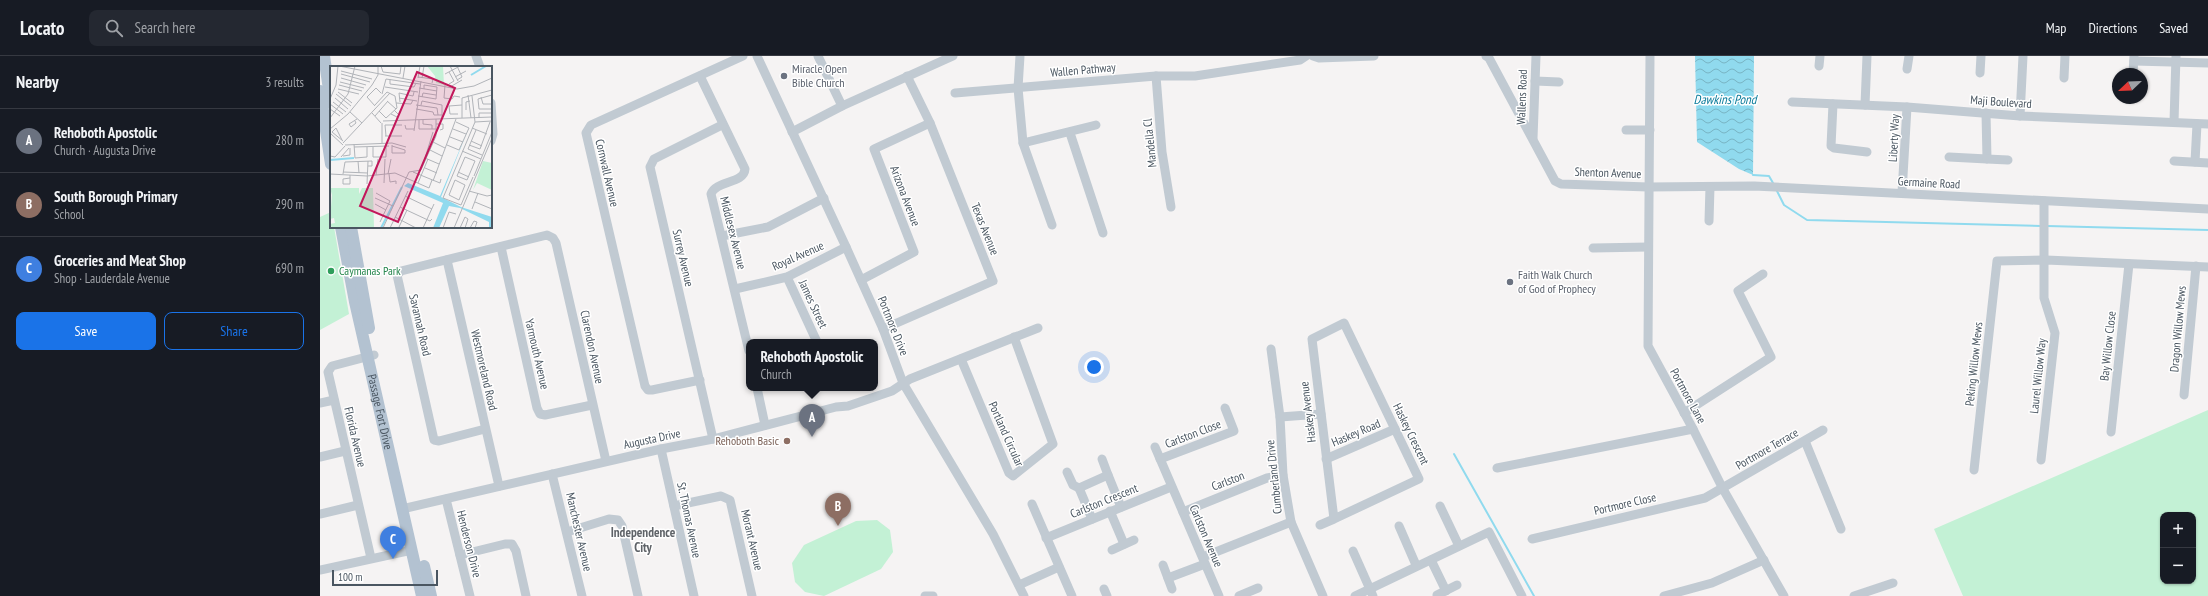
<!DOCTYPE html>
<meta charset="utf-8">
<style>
body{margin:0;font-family:"PT Sans Narrow",sans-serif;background:#242831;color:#f1f3f6}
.controls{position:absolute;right:12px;bottom:12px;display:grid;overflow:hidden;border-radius:8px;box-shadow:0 1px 3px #0004}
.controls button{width:36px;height:36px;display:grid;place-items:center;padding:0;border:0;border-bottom:1px solid #363941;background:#171b24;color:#f1f3f6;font:20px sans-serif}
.compass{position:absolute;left:1792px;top:12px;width:36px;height:36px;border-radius:50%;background:#171b24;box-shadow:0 1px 3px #0004;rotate:247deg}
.scale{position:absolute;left:12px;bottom:10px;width:106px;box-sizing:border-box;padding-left:4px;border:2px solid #4a5661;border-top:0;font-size:11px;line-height:14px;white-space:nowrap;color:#4a5661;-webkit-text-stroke:3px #fff;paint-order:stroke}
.you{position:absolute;left:774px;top:311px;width:14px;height:14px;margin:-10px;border:3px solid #fff;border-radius:50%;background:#1a73e8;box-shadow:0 0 0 6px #1a73e833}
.badge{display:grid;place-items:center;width:26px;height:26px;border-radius:50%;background:#1a73e8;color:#fff;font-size:13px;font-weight:700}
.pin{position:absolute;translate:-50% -33px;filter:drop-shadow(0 1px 2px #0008)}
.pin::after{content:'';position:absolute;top:21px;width:14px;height:12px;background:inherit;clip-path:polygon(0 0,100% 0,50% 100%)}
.popup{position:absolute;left:426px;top:283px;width:132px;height:52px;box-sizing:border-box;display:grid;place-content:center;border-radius:8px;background:#171b24;filter:drop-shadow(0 1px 3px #0005);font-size:13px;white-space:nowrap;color:#9ea1a6}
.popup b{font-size:15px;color:#f1f3f6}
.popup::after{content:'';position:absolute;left:50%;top:100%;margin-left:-8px;border:8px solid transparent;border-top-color:#171b24}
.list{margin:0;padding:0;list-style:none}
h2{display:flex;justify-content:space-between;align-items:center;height:52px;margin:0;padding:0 16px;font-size:17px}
h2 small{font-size:13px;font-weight:400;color:#9ea1a6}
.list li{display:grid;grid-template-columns:26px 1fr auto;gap:12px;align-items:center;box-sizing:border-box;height:64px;padding:0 16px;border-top:1px solid #363941}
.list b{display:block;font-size:15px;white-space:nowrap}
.list p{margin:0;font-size:13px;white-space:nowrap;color:#9ea1a6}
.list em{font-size:13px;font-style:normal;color:#9ea1a6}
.actions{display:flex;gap:8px;padding:12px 16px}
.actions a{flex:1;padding:9px 0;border:1px solid #1a73e8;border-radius:8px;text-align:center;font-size:14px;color:#1a73e8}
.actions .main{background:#1a73e8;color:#fff}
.icon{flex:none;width:22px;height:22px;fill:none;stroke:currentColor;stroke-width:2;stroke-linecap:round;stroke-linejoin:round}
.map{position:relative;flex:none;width:1888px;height:540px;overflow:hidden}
header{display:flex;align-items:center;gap:24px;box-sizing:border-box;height:56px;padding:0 20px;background:#171b24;border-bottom:1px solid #363941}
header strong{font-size:19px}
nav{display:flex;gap:22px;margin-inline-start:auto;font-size:14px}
.search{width:280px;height:36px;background:#242831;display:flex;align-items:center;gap:10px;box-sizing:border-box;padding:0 14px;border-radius:8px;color:#9ea1a6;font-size:15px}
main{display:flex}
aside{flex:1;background:#171b24}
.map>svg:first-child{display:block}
.grass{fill:#c3f1d5;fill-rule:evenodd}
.water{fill:url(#water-waves)}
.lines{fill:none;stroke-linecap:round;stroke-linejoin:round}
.stream{stroke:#90daee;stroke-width:2}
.minor{stroke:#c1cad2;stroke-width:9}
.major{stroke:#b3c2d1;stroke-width:12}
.worship-dot{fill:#6b7280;stroke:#fff;stroke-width:1.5}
.leisure-dot{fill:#2e9e5b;stroke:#fff;stroke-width:1.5}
.education-dot{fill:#8d6e63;stroke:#fff;stroke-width:1.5}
.labels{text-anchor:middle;stroke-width:3;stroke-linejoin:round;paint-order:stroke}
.worship-label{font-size:12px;fill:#5b616d;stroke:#fff;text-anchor:start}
.street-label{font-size:12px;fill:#4a5661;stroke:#fff}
.leisure-label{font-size:12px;fill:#27864d;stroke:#fff;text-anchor:start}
.education-label{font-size:12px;fill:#785e54;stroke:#fff;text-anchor:end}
.water-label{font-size:13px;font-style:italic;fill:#0c7c9b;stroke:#fff}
.neighbourhood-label{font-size:13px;font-weight:bold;fill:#5f6368;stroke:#fff}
.inset-river{fill:none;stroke:#90daee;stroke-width:2}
.inset-road{fill:none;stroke:#b1b4b9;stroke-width:1}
.view{fill:#c2185b;fill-opacity:0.15;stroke:#c2185b;stroke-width:2}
.inset-edge{fill:none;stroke:#4a5661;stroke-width:2}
</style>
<header>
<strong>Locato</strong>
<div class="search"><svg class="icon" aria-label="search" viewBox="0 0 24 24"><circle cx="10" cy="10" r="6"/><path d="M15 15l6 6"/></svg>Search here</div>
<nav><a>Map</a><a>Directions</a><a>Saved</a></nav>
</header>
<main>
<aside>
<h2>Nearby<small>3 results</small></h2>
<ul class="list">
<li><span class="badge" style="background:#6b7280">A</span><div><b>Rehoboth Apostolic</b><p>Church · Augusta Drive</p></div><em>280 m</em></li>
<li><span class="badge" style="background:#8d6e63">B</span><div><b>South Borough Primary</b><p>School</p></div><em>290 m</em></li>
<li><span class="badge" style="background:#3f7fe0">C</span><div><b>Groceries and Meat Shop</b><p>Shop · Lauderdale Avenue</p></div><em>690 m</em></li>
</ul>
<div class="actions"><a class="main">Save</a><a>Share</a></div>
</aside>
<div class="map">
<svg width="1888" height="540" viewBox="0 0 1888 540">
<defs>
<pattern id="water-waves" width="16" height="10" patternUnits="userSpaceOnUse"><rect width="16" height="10" fill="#90daee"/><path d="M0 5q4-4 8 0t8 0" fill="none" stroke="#78b4c4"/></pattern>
</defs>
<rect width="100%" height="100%" fill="#f5f3f3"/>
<g class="grass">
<polygon points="11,156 11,171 14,171 29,258 0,274 0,161"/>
<path d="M1888 354V540H1643L1614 473ZM1843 459H1873V525H1843Z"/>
<polygon points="557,464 570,474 573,496 561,513 504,540 485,536 475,526 472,507 484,489 536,465"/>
</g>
<polygon class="water" points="1375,0 1434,0 1433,119 1419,113 1377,86"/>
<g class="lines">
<g class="stream">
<polyline points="1433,119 1449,120 1453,127"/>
<polyline points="1457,135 1464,149 1487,164 1721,170"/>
<polyline points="1727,170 1888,174"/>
<polyline points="1134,398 1214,540"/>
</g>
<g class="minor">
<polyline points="156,0 160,11"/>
<polyline points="437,0 526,191 563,273 583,327 673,478 704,540"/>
<polyline points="498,0 522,50"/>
<polyline points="700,0 698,32 703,87 732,169"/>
<polyline points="993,0 999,2 1054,0"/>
<polyline points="1166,0 1169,2 1235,125 1241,128 1328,131 1434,130 1888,153"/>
<polyline points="1330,0 1328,290 1373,373 1403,433 1464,540"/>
<polyline points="1814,5 1888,7"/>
<polyline points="1499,10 1500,0"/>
<polyline points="1587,13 1589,0"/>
<polyline points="1660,17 1661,0"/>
<polyline points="1813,18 1814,0"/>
<path d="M380 20 425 113C424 128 396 124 391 138L429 295"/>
<polyline points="836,20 842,96 851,151"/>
<polyline points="1744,22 1745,0"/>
<polyline points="1215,25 1239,26"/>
<polyline points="635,37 836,20 875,20 980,4 986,0"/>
<polyline points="1472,46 1587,51 1700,60 1888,68"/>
<polyline points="171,47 173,78 171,85"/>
<polyline points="1513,48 1511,90 1514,92 1547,96"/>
<polyline points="1545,49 1547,0"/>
<polyline points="1700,60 1703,0"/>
<polyline points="1854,66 1856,0"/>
<polyline points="1306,74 1330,74"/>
<polyline points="472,76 522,50 633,0"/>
<polyline points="750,77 783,177"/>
<polyline points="1213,82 1216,0"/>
<polyline points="703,87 776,69"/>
<polyline points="1629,101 1667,103 1666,57"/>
<polyline points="1667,103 1688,104"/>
<polyline points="1854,105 1888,107"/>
<polyline points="1875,106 1877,68"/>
<polyline points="1582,137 1587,51"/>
<polyline points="1389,165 1390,131"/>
<polyline points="402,180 448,171 504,142"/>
<polyline points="181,191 217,352 220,358 225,359 272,349"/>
<polyline points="1273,192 1328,191"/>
<polyline points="127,204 179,430"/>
<polyline points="467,221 497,286"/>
<polyline points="541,224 594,196 554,93 610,67"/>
<polyline points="415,233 467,221 526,191"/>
<polyline points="563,273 673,225 610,67 587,20"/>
<polyline points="951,293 960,361 963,419 971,466 1003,540"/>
<polyline points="641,303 689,417 693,420 733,388 694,281"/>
<polyline points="380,324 332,334 328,334 325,330 266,77 271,69 423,0"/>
<polyline points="437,332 445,369"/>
<polyline points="1864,339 1876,210"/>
<polyline points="0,347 14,344"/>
<polyline points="1364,357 1451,301 1418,235 1443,218"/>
<polyline points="960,361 1001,358"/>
<polyline points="165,373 119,385 114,384 77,219 81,215 227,179 233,182 236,187 286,405"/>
<polyline points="1791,376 1809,208"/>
<polyline points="393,383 330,111 334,103 402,69"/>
<polyline points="1485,385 1521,473"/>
<polyline points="835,391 899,540"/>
<polyline points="341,393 374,540"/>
<polyline points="0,401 25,395"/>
<polyline points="782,403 788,419"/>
<polyline points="840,403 914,375 905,352"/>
<polyline points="1006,403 1075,373"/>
<polyline points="1721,404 1735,277 1724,242 1724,145"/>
<polyline points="1177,412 1373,373"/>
<polyline points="1654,414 1677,205 1726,204 1888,211"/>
<polyline points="747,416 753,429 759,432"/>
<polyline points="232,418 262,540"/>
<polyline points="126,443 150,540"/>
<polyline points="712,448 752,540"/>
<polyline points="354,450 401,440 410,444 432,540"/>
<polyline points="1120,450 1139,490"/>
<polyline points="82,453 341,393 393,383 516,351 528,350 572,335 590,323 718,272"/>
<polyline points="790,455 804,488"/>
<polyline points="863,456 947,422 963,419"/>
<polyline points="0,458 38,449"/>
<polyline points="772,463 759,432 788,419 801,451"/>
<polyline points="1000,469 1014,463 1099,423 1024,267 992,283 1014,463"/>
<polyline points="1079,470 1096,509"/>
<polyline points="247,476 289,463 298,464 302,470 318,540"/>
<polyline points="726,482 851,431"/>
<polyline points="1212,483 1385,442 1503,374"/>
<polyline points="792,494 814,484"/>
<polyline points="1033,495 1053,540"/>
<polyline points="140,499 185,488 192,488 196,495 206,540"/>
<polyline points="883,501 971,466"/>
<polyline points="51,502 8,316 12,310 54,299"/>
<polyline points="1111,504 1126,535"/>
<polyline points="843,509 852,533"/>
<polyline points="0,514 92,494"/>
<polyline points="848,522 885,508"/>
<polyline points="699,529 739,511"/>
<polyline points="784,533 787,540"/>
<polyline points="1117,539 1137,529"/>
<polyline points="605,540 613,540"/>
<polyline points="919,540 938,532"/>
<polyline points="1035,540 1169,476 1202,540"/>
<polyline points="1344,540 1392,527 1444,504"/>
<polyline points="1534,540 1573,527"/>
</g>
<g class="major">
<polyline points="4,0 11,47"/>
<polyline points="0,35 11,108"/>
<path id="s1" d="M21 171 35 246 102 540"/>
<polyline points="31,171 49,272"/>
<polyline points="104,510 111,540"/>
</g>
</g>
<g class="worship-dot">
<circle cx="464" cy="20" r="4"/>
<circle cx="1190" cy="226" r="4"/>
</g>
<circle class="leisure-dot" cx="11" cy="215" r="4"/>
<circle class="education-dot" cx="467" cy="385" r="4"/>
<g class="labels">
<g class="worship-label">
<text x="472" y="17">Miracle Open<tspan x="472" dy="14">Bible Church</tspan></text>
<text x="1198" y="223">Faith Walk Church<tspan x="1198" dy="14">of God of Prophecy</tspan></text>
</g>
<g class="street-label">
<text transform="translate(763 14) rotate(-5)" y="4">Wallen Pathway</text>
<text transform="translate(1202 41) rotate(-88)" y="4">Wallens Road</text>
<text transform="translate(1681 46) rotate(4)" y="4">Maji Boulevard</text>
<text transform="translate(1574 82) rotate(-87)" y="4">Liberty Way</text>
<text transform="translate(830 87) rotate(-96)" y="4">Mandella Cl</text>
<text transform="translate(287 117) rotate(77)" y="4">Cornwall Avenue</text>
<text transform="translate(1288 117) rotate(2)" y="4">Shenton Avenue</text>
<text transform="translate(1609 127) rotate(3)" y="4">Germaine Road</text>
<text transform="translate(585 140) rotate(69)" y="4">Arizona Avenue</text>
<text transform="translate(665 173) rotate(68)" y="4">Texas Avenue</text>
<text transform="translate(413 177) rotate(76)" y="4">Middlesex Avenue</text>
<text transform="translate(478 200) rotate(-24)" y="4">Royal Avenue</text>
<text transform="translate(363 202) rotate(77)" y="4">Surrey Avenue</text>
<text transform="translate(493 248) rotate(65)" y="4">James Street</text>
<text transform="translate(100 269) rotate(77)" y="4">Savannah Road</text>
<text transform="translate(573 270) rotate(68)" y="4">Portmore Drive</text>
<text transform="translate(1858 273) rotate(-85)" y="4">Dragon Willow Mews</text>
<text transform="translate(1788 290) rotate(-84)" y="4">Bay Willow Close</text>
<text transform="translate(272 291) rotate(78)" y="4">Clarendon Avenue</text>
<text transform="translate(217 298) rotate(77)" y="4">Yarmouth Avenue</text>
<text transform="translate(1654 308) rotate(-84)" y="4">Peking Willow Mews</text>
<text transform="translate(164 314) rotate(77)" y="4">Westmoreland Road</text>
<text transform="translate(1718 320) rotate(-84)" y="4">Laurel Willow Way</text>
<text transform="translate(1368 340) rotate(61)" y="4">Portmore Lane</text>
<text dy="4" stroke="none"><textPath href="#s1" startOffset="189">Passage Fort Drive</textPath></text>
<text transform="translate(988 356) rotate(-97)" y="4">Haskey Avenue</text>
<text transform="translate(1036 377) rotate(-23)" y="4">Haskey Road</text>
<text transform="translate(686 378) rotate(66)" y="4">Portland Circular</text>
<text transform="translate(873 378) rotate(-21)" y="4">Carlston Close</text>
<text transform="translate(1091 378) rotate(64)" y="4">Haskey Crescent</text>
<text transform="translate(35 381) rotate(77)" y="4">Florida Avenue</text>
<text transform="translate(332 383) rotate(-12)" y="4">Augusta Drive</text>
<text transform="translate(1447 393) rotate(-30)" y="4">Portmore Terrace</text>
<text transform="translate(954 421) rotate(-96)" y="4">Cumberland Drive</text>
<text transform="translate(908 425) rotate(-21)" y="4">Carlston</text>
<text transform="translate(784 445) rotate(-22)" y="4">Carlston Crescent</text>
<text transform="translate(1305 448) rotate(-13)" y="4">Portmore Close</text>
<text transform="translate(369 464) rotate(78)" y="4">St. Thomas Avenue</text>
<text transform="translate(259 476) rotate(77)" y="4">Manchester Avenue</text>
<text transform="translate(886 480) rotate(67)" y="4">Carlston Avenue</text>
<text transform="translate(432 484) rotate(77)" y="4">Morant Avenue</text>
<text transform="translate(149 488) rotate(76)" y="4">Henderson Drive</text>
</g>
<g class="leisure-label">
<text x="19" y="219">Caymanas Park</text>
</g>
<g class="education-label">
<text x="459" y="389">Rehoboth Basic</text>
</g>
<g class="water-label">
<text x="1405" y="48">Dawkins Pond</text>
</g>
<g class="neighbourhood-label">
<text x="323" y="481">Independence<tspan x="323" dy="15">City</tspan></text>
</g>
</g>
<g transform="translate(10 10)">
<rect width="162" height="162" fill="#f5f3f3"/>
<path d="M97 0H113L114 19 106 17 105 10ZM0 122H29V128L32 122H43L44 162H2L0 158 5 157 4 152 0 153 2 129Z" fill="#c3f1d5"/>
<path d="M153 95 162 97V124L147 117 143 124Z" fill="#c3f1d5"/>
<path d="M138 64 111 131 131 141 162 151V162H159V156L130 142 119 140 109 162H103L113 137 74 120 78 117 110 130Z" fill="#90daee"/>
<path class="inset-river" d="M141 9 156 0M0 94 24 92M51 162 72 121"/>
<path class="inset-road" d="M9 0 127 23 144 20 162 12M51 0 53 6 70 8 71 0M120 0 128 15M127 0 132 11 127 14M11 5 42 13M11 8 40 16M115 8 130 0M88 11 103 13 102 17M125 11 136 5M11 12 36 19M73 12 75 0M88 12 90 0M92 12 94 0M56 13 90 18M60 13V18L84 21 86 17M10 16 34 22M119 18 124 15 119 6M9 19 32 25M115 19 114 32 122 33 124 30 130 31M55 21 88 26M120 21 132 14M89 22 107 25M8 23 29 28M8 26 22 37M6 28 21 40M52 28 56 13M138 29 141 52M162 29 148 33 149 43H162M88 30 106 33 107 21 94 19V23M142 30 145 56 113 132 131 139 143 111M92 31 93 27 106 29M151 31 153 38H162M5 32 18 43M69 32 87 35M0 33 6 19 8 0M57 35 66 43M3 36 16 46M70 36 69 27 83 30 84 26M66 37 81 38 83 34M0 38 13 48M45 39 57 26 65 30 67 42 56 52 49 45M86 39 107 42 108 49M91 39 92 35 112 39V53M45 40 37 31 46 22 51 27M0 43 10 50M86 43 103 46 104 49H112M136 44V36L140 35M20 46 32 57M42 47 51 57M61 48 67 51 69 49 64 44M128 48H120L119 40 132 39M45 50 58 35M0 52 18 28 25 0M132 52V32L162 24M149 52V47H162M89 54V63H106M93 54V58L102 59V63M25 55 26 57 21 61 19 58 27 53M53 55 162 51M145 56 162 55M52 57V77M106 58H113V63L110 64M75 59 76 63H84M142 62 157 68M0 63 18 48 42 19 48 9V0M123 63 136 68M146 64 138 83 152 89M84 65 91 15M103 66 95 92 109 98M0 67 13 79M55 70H72M56 70 55 59H72M120 71 133 76M12 74 6 62 2 66 13 75M141 75 152 80M103 76 115 82M13 77 60 27M24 78 25 92 37 91V81M15 79 62 77 76 81M62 79V87H75M117 79 129 84 139 62 126 56M139 79 150 83 160 56M62 80 75 84V87M24 81 59 80M43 81V91H56V77M100 84 112 90M132 85 151 93M0 90 5 91 15 80M13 90 20 89V82M11 91 19 82M135 91 145 95 137 114 127 110ZM28 95 29 107M95 102 107 107M13 106 38 107M83 106 110 117 111 113M128 106 139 111M0 108 37 110 65 107 99 122 102 114M13 108 15 96 42 95V100H38M58 108 61 93M59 108 60 116 66 115V118M20 109V118H13V113L20 112M46 109 48 93M144 110 162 66M125 114 135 119 129 134 119 129ZM103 115 126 53M54 117 55 93M88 117 98 93M37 118 38 95M139 125 157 130 162 129M46 127 60 135 50 156M75 130 102 143M45 132 63 140M145 136 162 143M45 138 56 144M70 141 100 155 102 153M142 143 148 127M65 151 86 162M69 161 77 144M53 162 79 106 91 104 106 70V53M60 162 78 125M93 162 104 138M113 162 119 146 126 148M124 162 162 72M130 162 135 151 138 153 135 162M140 162 144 155 147 156 145 162"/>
<path class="view" d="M87 6 125 22 68 156 30 140Z"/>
<rect width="162" height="162" class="inset-edge"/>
</g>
</svg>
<div class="controls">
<button>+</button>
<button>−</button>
</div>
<svg class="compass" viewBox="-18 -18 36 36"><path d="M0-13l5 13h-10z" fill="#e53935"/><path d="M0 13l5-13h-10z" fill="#9ea1a6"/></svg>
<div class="scale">100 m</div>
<div class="you"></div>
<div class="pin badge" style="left:492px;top:381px;background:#6b7280">A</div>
<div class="popup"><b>Rehoboth Apostolic</b>Church</div>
<div class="pin badge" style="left:518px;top:470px;background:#8d6e63">B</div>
<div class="pin badge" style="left:73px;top:503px;background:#3f7fe0">C</div>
</div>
</main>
